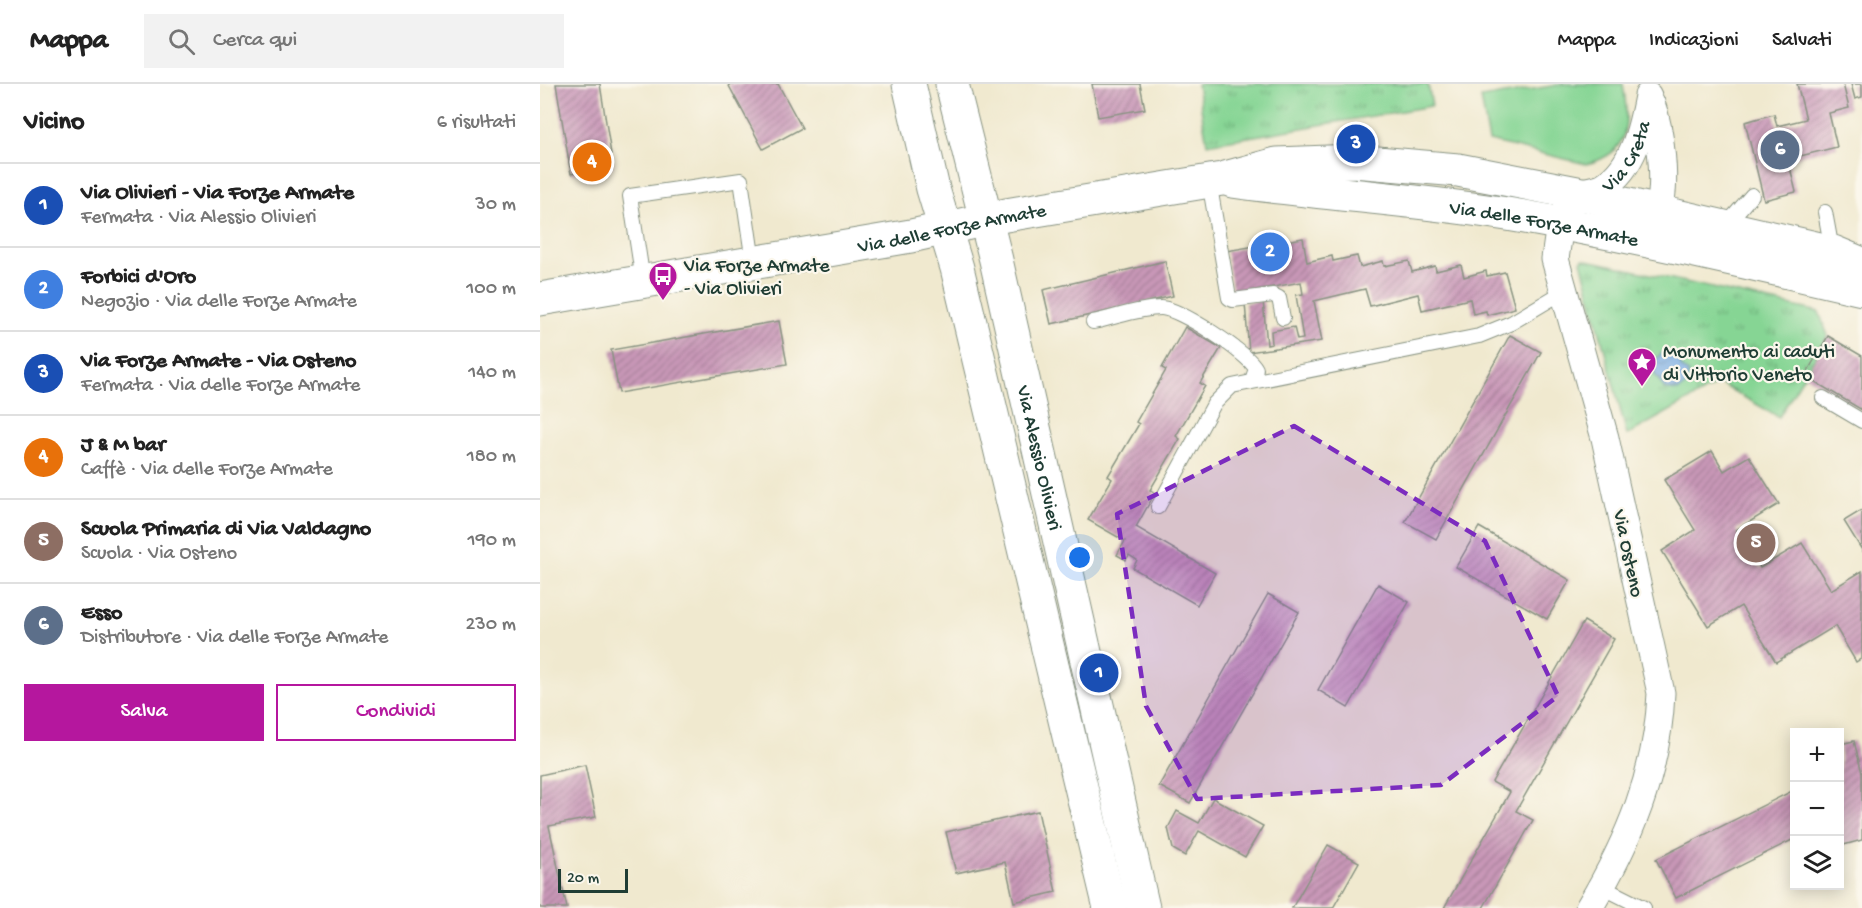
<!DOCTYPE html>
<html lang="it">
<meta charset="utf-8">
<style>
body{margin:0;font-family:"Gochi Hand",sans-serif;background:#f2f2f2;color:#222}
.controls{position:absolute;right:18px;bottom:18px;display:grid;overflow:hidden;border-radius:0px;box-shadow:0 3px 15px #0003}
.controls button{width:54px;height:54px;display:grid;place-items:center;padding:0;border:0;border-bottom:2px solid #e0e0e0;background:#fff;color:#222;font:30px sans-serif}
.scale{position:absolute;left:18px;bottom:15px;width:70px;box-sizing:border-box;padding-left:6px;border:3px solid #1f3d34;border-top:0;font-size:16px;line-height:21px;white-space:nowrap;color:#1f3d34;-webkit-text-stroke:4px #fbf7ec;paint-order:stroke}
.you{position:absolute;left:540px;top:474px;width:21px;height:21px;margin:-15px;border:4px solid #fff;border-radius:50%;background:#1a73e8;box-shadow:0 0 0 9px #1a73e833}
.badge{display:grid;place-items:center;width:39px;height:39px;border-radius:50%;background:#b5179e;color:#fff;font-size:20px;font-weight:700}
.pin{position:absolute;translate:-50% -50%;border:3px solid #fff;box-shadow:0 2px 6px #0006}
.list{margin:0;padding:0;list-style:none}
h2{display:flex;justify-content:space-between;align-items:center;height:78px;margin:0;padding:0 24px;font-size:26px}
h2 small{font-size:20px;font-weight:400;color:#767676}
.list li{display:grid;grid-template-columns:39px 1fr auto;gap:18px;align-items:center;box-sizing:border-box;height:84px;padding:0 24px;border-top:2px solid #e0e0e0}
.list b{display:block;font-size:22px;white-space:nowrap}
.list p{margin:0;font-size:20px;white-space:nowrap;color:#767676}
.list em{font-size:20px;font-style:normal;color:#767676}
.actions{display:flex;gap:12px;padding:18px 24px}
.actions a{flex:1;padding:14px 0;border:2px solid #b5179e;border-radius:0px;text-align:center;font-size:21px;color:#b5179e}
.actions .main{background:#b5179e;color:#fff}
.icon{flex:none;width:33px;height:33px;fill:none;stroke:currentColor;stroke-width:2;stroke-linecap:round;stroke-linejoin:round}
.map{position:relative;flex:none;width:1322px;height:824px;overflow:hidden}
header{display:flex;align-items:center;gap:36px;box-sizing:border-box;height:84px;padding:0 30px;background:#fff;border-bottom:2px solid #e0e0e0}
header strong{font-size:28px}
nav{display:flex;gap:33px;margin-inline-start:auto;font-size:21px}
.search{width:420px;height:54px;background:#f2f2f2;display:flex;align-items:center;gap:15px;box-sizing:border-box;padding:0 21px;border-radius:0px;color:#767676;font-size:22px}
main{display:flex}
aside{flex:1;background:#fff}
.map>svg:first-child{display:block}
.grass{fill:#86d594;stroke:#528964;stroke-width:1.5}
.park{fill:url(#park-tufts);stroke:#528964;stroke-width:1.5}
.water{fill:url(#water-waves);stroke:#4b748c;stroke-width:1.5}
.building{fill:url(#building-hatch)}
.lines{fill:none;stroke-linecap:round;stroke-linejoin:round}
.lane-casing{stroke:#889382;stroke-width:16}
.street-casing{stroke:#889382;stroke-width:29}
.secondary-casing{stroke:#889382;stroke-width:35}
.lane{stroke:#fff;stroke-width:14}
.street{stroke:#fff;stroke-width:27}
.secondary{stroke:#fff;stroke-width:33}
.marked{fill:#7b2cbf;fill-opacity:0.2;stroke:#7b2cbf;stroke-width:4.5;stroke-dasharray:12 8;stroke-linejoin:round}
.labels{text-anchor:middle;stroke-width:4.5;stroke-linejoin:round;paint-order:stroke}
.street-label{font-size:20px;fill:#1f3d34;stroke:#fbf7ec}
.poi-label{font-size:20px;fill:#1f3d34;stroke:#fbf7ec;text-anchor:start}
</style>
<header>
<strong>Mappa</strong>
<div class="search"><svg class="icon" aria-label="search" viewBox="0 0 24 24"><circle cx="10" cy="10" r="6"/><path d="M15 15l6 6"/></svg>Cerca qui</div>
<nav><a>Mappa</a><a>Indicazioni</a><a>Salvati</a></nav>
</header>
<main>
<aside>
<h2>Vicino<small>6 risultati</small></h2>
<ul class="list">
<li><span class="badge" style="background:#1a4fb4">1</span><div><b>Via Olivieri - Via Forze Armate</b><p>Fermata · Via Alessio Olivieri</p></div><em>30 m</em></li>
<li><span class="badge" style="background:#3f7fe0">2</span><div><b>Forbici d'Oro</b><p>Negozio · Via delle Forze Armate</p></div><em>100 m</em></li>
<li><span class="badge" style="background:#1a4fb4">3</span><div><b>Via Forze Armate - Via Osteno</b><p>Fermata · Via delle Forze Armate</p></div><em>140 m</em></li>
<li><span class="badge" style="background:#e8710a">4</span><div><b>J &amp; M bar</b><p>Caffè · Via delle Forze Armate</p></div><em>180 m</em></li>
<li><span class="badge" style="background:#8d6e63">5</span><div><b>Scuola Primaria di Via Valdagno</b><p>Scuola · Via Osteno</p></div><em>190 m</em></li>
<li><span class="badge" style="background:#5c6f8a">6</span><div><b>Esso</b><p>Distributore · Via delle Forze Armate</p></div><em>230 m</em></li>
</ul>
<div class="actions"><a class="main">Salva</a><a>Condividi</a></div>
</aside>
<div class="map">
<svg width="1322" height="824" viewBox="0 0 1322 824">
<defs>
<pattern id="park-tufts" width="24" height="20" patternUnits="userSpaceOnUse" patternTransform="scale(1.5)"><rect width="24" height="20" fill="#86d594"/><path d="M3 7l-1-3M5 7V3M7 7l1-3M15 17l-1-3M17 17v-4M19 17l1-3" fill="none" stroke="#6dae7a"/></pattern>
<pattern id="water-waves" width="16" height="10" patternUnits="userSpaceOnUse" patternTransform="scale(1.5)"><rect width="16" height="10" fill="#77aae3"/><path d="M0 5q4-4 8 0t8 0" fill="none" stroke="#618cb9"/></pattern>
<pattern id="building-hatch" width="6" height="6" patternUnits="userSpaceOnUse" patternTransform="scale(1.5)"><rect width="6" height="6" fill="#c998b8"/><path d="M-1 1l2-2M0 6l6-6M5 7l2-2" fill="none" stroke="#a37d96"/></pattern>
</defs>
<rect width="100%" height="100%" fill="#fbf7ec"/>
<filter id="ink" filterUnits="userSpaceOnUse"><feTurbulence type="fractalNoise" baseFrequency=".0167" numOctaves="2"/><feDisplacementMap in="SourceGraphic" scale="12" xChannelSelector="R" yChannelSelector="G"/><feConvolveMatrix kernelMatrix="1 2 1 2 8 2 1 2 1" color-interpolation-filters="sRGB"/></filter>
<filter id="wash" filterUnits="userSpaceOnUse"><feTurbulence type="fractalNoise" baseFrequency=".008" numOctaves="4" result="noise"/><feDisplacementMap in="SourceGraphic" scale="24" xChannelSelector="R" yChannelSelector="G"/><feGaussianBlur stdDeviation="1.35" result="paint"/><feColorMatrix in="noise" values="0 0 0 0 0 0 0 0 0 0 0 0 0 0 0 0 0 1.4 0 .05"/><feComposite in="paint" operator="in"/></filter>
<g filter="url(#wash)">
<rect width="100%" height="100%" fill="#f0e9cf"/>
<path class="grass" d="M1023 0H1083C1089 38 1091 70 1046 80L949 57 941 14Z"/>
<g class="park">
<polygon points="657,0 888,0 892,22 667,60"/>
<polygon points="1043,175 1279,228 1288,252 1239,333 1179,299 1087,351 1041,177"/>
</g>
<polygon class="water" points="1123,268 1138,272 1142,284 1148,289 1148,299 1138,307 1125,305 1114,289 1114,277"/>
<g id="blocks">
<g class="building">
<polygon points="16,0 60,0 73,83 31,90"/>
<polygon points="188,0 238,0 262,44 223,65"/>
<polygon points="552,0 600,0 605,25 558,33"/>
<polygon points="1257,0 1303,0 1309,24 1289,29 1297,63 1248,75 1256,108 1224,116 1205,38 1234,30 1237,42 1266,35"/>
<polygon points="1311,0 1322,0 1322,13 1315,15"/>
<polygon points="763,154 767,178 792,172 793,177 817,172 820,183 843,177 844,182 869,177 872,188 895,182 896,187 921,181 924,193 946,187 947,192 965,188 975,224 947,231 946,227 933,230 930,215 882,226 878,210 830,222 825,205 774,217 782,257 709,268 705,219 723,216 727,261 732,260 731,247 754,243 757,256 763,255 756,211 763,210 761,198 693,210 686,167"/>
<polygon points="625,177 633,212 511,240 503,206"/>
<polygon points="239,237 247,280 79,309 71,266"/>
<polygon points="645,243 681,264 660,299 665,302 636,352 640,355 610,406 615,409 596,443 675,489 657,521 593,484 597,476 589,471 586,476 577,471 585,457 548,436 572,395 568,392 599,340 596,338 626,286 622,284"/>
<polygon points="970,251 1001,268 896,455 865,438"/>
<polygon points="1288,252 1322,272 1322,326 1265,292"/>
<polygon points="1172,367 1184,387 1209,372 1239,420 1196,446 1220,484 1262,459 1291,506 1322,487 1322,574 1316,578 1295,542 1236,578 1201,522 1168,542 1122,467 1155,446 1124,396"/>
<polygon points="1322,426 1322,466 1304,437"/>
<polygon points="939,443 1030,496 1007,535 916,483"/>
<polygon points="838,500 869,518 808,624 778,606"/>
<polygon points="728,510 759,528 650,719 619,702"/>
<polygon points="1044,537 1074,555 976,727 993,736 943,824 904,824 970,708 952,698"/>
<polygon points="1314,657 1322,689 1322,756 1300,762 1300,660"/>
<polygon points="45,681 56,733 9,742 27,824 0,824 0,691"/>
<polygon points="1252,707 1254,712 1254,755 1136,814 1116,775"/>
<polygon points="673,714 723,742 705,773 659,747 645,772 633,765 628,744 637,727 659,739"/>
<polygon points="498,727 516,808 474,818 465,778 416,789 406,748"/>
<polygon points="788,761 819,778 793,824 752,824"/>
</g>
</g>
</g>
<g filter="url(#ink)">
<use href="#blocks" fill-opacity="0" stroke="#889382" stroke-width="1.5"/>
<g class="lines">
<g class="lane-casing">
<g id="lane">
<polyline points="669,97 689,214 693,216 733,211 739,214 743,234"/>
<polyline points="1285,128 1292,166"/>
<polyline points="1186,141 1212,111"/>
<polyline points="103,197 90,112 201,96 213,178"/>
<path d="M553 238C574 234 599 224 621 224 639 224 708 269 716 285L712 296"/>
<polyline points="1283,314 1322,337"/>
<polyline points="618,423 674,320 692,302 939,252 971,239 1023,208"/>
<polyline points="1062,803 1104,824"/>
</g>
</g>
<g class="street-casing">
<g id="street">
<path d="M1107 143C1111 138 1116 133 1118 127 1128 101 1120 44 1111 19"/>
<path id="s1" d="M1049 824C1089 757 1118 688 1121 609L1065 354 1015 175 1020 140 1037 109C1045 107 1056 106 1064 102 1094 83 1102 44 1108 12"/>
</g>
</g>
<g class="secondary-casing">
<g id="secondary">
<polyline points="369,0 393,105 417,184 570,824"/>
<path id="s2" d="M412 0 456 176 603 824"/>
<path id="s3" d="M692 97C790 111 888 116 985 133 1098 153 1210 179 1322 205"/>
<path id="s4" d="M0 215 371 152 466 131 682 95 737 80 814 77 918 86 1037 109 1293 168 1322 180"/>
</g>
</g>
<use href="#lane" class="lane"/>
<use href="#street" class="street"/>
<use href="#secondary" class="secondary"/>
</g>
</g>
<path class="marked" d="M754 342 945 457 1018 612 901 701 657 715 606 622 577 430Z"/>
<defs>
<g id="bus-pin" transform="scale(1.5)"><path d="M0 17L-7.5 6A9.5 9.5 0 1 1 7.5 6Z" fill="#b5179e" stroke="#fbf7ec"/><path d="M-5-6H5V4H4V6H2V4H-2V6H-4V4H-5ZM-3.5-4V0h7V-4ZM-3.5 1.2v1.5H-2V1.2ZM2 1.2v1.5H3.5V1.2Z" fill="#fff"/></g>
<g id="sight-pin" transform="scale(1.5)"><path d="M0 17L-7.5 6A9.5 9.5 0 1 1 7.5 6Z" fill="#b5179e" stroke="#fbf7ec"/><path d="M0-6L1.8-2.2L6-1.7L2.9 1.2L3.7 5.4L0 3.3L-3.7 5.4L-2.9 1.2L-6-1.7L-1.8-2.2Z" fill="#fff"/></g>
</defs>
<g fill-rule="evenodd">
<use href="#bus-pin" x="123" y="192"/>
<use href="#sight-pin" x="1102" y="278"/>
</g>
<g class="labels">
<g class="street-label">
<text dy="7" stroke="none"><textPath href="#s1" startOffset="813">Via Creta</textPath></text>
<text dy="7" stroke="none"><textPath href="#s3" startOffset="315">Via delle Forze Armate</textPath></text>
<text dy="7" stroke="none"><textPath href="#s4" startOffset="418">Via delle Forze Armate</textPath></text>
<text dy="7" stroke="none"><textPath href="#s2" startOffset="384">Via Alessio Olivieri</textPath></text>
<text transform="translate(1090 469) rotate(78)" y="7">Via Osteno</text>
</g>
<g class="poi-label">
<text x="144" y="187">Via Forze Armate<tspan x="144" dy="23">- Via Olivieri</tspan></text>
<text x="1123" y="273">Monumento ai caduti<tspan x="1123" dy="23">di Vittorio Veneto</tspan></text>
</g>
</g>
</svg>
<div class="controls">
<button>+</button>
<button>−</button>
<button><svg class="icon" aria-label="layers" viewBox="0 0 24 24"><path d="M12 4l9 5-9 5-9-5zM3 14l9 5 9-5"/></svg></button>
</div>
<div class="scale">20 m</div>
<div class="you"></div>
<div class="pin badge" style="left:559px;top:589px;background:#1a4fb4">1</div>
<div class="pin badge" style="left:730px;top:168px;background:#3f7fe0">2</div>
<div class="pin badge" style="left:816px;top:60px;background:#1a4fb4">3</div>
<div class="pin badge" style="left:52px;top:78px;background:#e8710a">4</div>
<div class="pin badge" style="left:1216px;top:459px;background:#8d6e63">5</div>
<div class="pin badge" style="left:1240px;top:66px;background:#5c6f8a">6</div>
</div>
</main>
